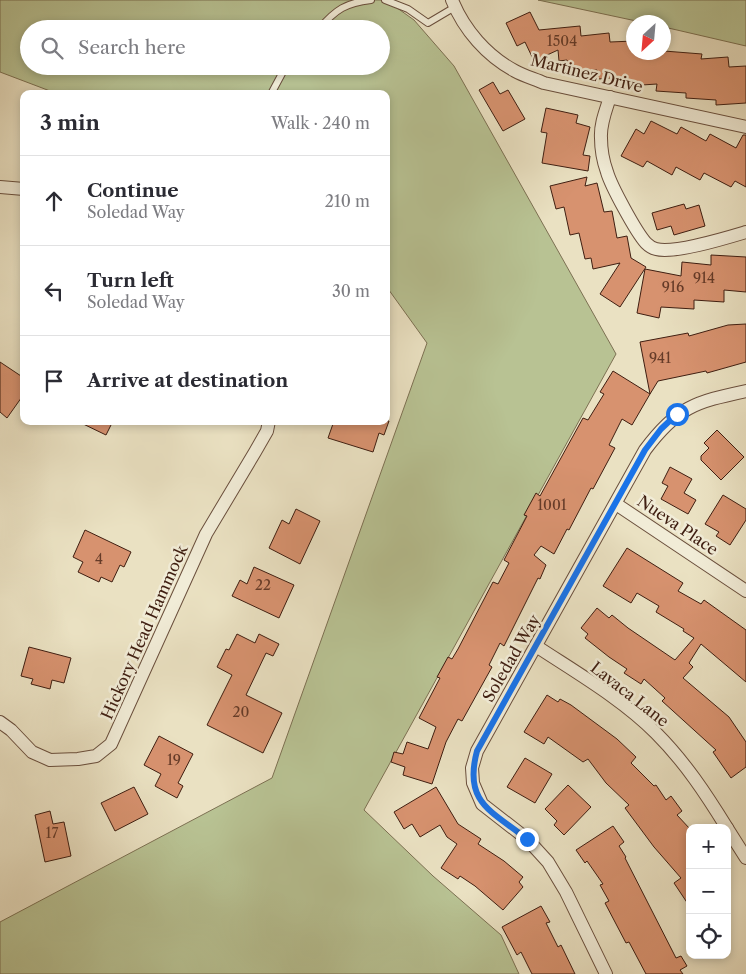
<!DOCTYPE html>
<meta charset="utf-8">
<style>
body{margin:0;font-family:"Libre Caslon Text",serif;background:#f2f2f3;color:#2b2b33}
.controls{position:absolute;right:15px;bottom:15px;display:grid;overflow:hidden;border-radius:10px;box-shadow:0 2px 8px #0003}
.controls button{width:45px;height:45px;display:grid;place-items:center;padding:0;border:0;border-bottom:1px solid #e1e1e2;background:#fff;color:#2b2b33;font:25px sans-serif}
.compass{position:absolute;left:626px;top:15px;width:45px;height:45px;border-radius:50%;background:#fff;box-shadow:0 2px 8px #0003;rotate:206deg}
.stop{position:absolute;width:15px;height:15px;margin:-11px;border:4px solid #1a73e8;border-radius:50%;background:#fff}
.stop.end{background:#1a73e8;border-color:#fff;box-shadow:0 1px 5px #0008}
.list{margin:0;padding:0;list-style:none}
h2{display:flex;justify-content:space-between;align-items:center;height:65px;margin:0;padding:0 20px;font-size:21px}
h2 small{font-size:16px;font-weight:400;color:#7c7c81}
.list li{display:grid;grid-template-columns:32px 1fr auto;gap:15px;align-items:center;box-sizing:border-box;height:90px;padding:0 20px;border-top:1px solid #e1e1e2}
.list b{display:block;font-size:19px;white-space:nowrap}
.list p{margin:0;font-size:16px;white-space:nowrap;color:#7c7c81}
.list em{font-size:16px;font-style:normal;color:#7c7c81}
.icon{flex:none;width:28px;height:28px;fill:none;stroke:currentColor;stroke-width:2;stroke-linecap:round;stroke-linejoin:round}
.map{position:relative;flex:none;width:746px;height:974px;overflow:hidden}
.search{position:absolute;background:#fff;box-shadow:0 2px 8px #0003;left:20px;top:20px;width:370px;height:55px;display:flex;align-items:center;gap:12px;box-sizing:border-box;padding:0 18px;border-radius:28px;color:#7c7c81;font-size:19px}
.panel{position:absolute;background:#fff;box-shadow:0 2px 8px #0003;left:20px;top:90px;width:370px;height:335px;border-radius:10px}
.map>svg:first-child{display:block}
.green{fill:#b8c293;stroke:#7c7052;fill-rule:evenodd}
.building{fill:#d7926f;stroke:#3f1e11}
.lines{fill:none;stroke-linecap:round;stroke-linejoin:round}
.service-casing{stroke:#6a4f3d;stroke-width:8}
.minor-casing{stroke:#6a4f3d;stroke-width:14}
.service{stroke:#f1ecd7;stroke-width:6}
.minor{stroke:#f1ecd7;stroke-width:12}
.route{stroke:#1a73e8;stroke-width:6}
.labels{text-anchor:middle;stroke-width:5;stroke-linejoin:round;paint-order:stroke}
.number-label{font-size:14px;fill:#653b28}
.street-label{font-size:16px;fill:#3f1e11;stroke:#f1ecd7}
</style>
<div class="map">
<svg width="746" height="974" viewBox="0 0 746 974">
<rect width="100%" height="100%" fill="#eae1c2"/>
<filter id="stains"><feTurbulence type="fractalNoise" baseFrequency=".004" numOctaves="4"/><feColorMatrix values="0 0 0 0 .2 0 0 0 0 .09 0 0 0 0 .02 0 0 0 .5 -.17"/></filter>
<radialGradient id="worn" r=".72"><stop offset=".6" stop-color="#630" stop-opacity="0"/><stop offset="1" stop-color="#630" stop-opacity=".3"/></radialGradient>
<g class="green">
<path d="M0 0H386L414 20 454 66 616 354 364 810 433 876 501 935 519 974H0V922L272 778 427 343 386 286V94H58L0 72ZM29 29H381V66H29Z"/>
<polygon points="538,0 746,0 746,46 664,27 664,22 641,22"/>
</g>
<g class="building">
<polygon points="530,12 539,30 580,26 581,36 609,33 610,42 634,41 634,52 664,52 664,51 702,54 701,59 728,57 729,67 746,66 746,103 716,105 716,100 686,98 686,93 656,91 657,84 627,86 627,77 598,79 597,70 569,73 567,60 559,61 558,50 534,61 525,42 517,46 506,23"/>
<polygon points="493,82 500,94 508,90 525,119 503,131 479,90"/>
<polygon points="546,108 578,115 576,123 590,127 583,155 590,156 588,171 542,163 547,133 541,132"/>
<polygon points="651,121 677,134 681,127 706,141 710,134 736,148 743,135 746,135 746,187 735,181 731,187 704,173 700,180 676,167 672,175 647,161 643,167 621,156 636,129 644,134"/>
<polygon points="587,177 585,186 597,183 604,212 612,211 617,238 627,236 631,258 646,267 620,307 600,294 620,263 593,269 591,258 585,259 579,233 570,235 564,207 556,209 550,186"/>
<polygon points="684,204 686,209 699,205 705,226 674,235 671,226 657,230 652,213"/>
<polygon points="711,255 746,257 746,292 724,290 724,302 694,300 694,309 661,307 659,318 637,313 645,269 681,276 682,262 711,265"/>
<polygon points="746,324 746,362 707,373 706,371 658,381 650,394 640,342 688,333 689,336 728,325"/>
<polygon points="0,362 24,378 24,394 7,418 0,412"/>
<polygon points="613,371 650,394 632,425 622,419 609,445 615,448 593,489 591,488 569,530 567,529 554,554 541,546 534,555 546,565 540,579 538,578 504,646 500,643 489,665 492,667 462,721 458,719 446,742 432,784 403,775 405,767 391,762 394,752 403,754 407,742 428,749 436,727 419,718 440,678 437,677 448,657 452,659 458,649 493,582 498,584 509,563 504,560 527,516 524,515 536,493 540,496 583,418 588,420 604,394 600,392"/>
<polygon points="77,421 113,421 106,435"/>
<polygon points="334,421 389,421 384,435 379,433 373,452 328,438"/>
<polygon points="717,430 744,457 721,480 701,460 701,456 709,448 704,443"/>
<polygon points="670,467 692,479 684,493 696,500 688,514 661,499 668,486 662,483"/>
<polygon points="723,495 746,509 746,520 730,545 716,536 719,532 705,524"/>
<polygon points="296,509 320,521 300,564 269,548 282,520 289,524"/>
<polygon points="85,530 131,552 124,567 120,565 112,582 101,577 99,582 78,572 83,562 73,557"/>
<polygon points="627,548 683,583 678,591 701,604 704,600 746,630 746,682 701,644 689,663 693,667 683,678 729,717 746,742 746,767 731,778 713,752 716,750 662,701 665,698 644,679 641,684 624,673 627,669 609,657 585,638 588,634 581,628 597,608 609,618 612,615 628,628 675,660 694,638 683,631 684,629 656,612 659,606 637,593 631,603 603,586"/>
<polygon points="254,567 294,585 279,618 232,596 240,580 247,584"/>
<polygon points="237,634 255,643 259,634 279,644 273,656 266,653 246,695 282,713 263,753 207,725 232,675 217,667 226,649 229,650"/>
<polygon points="29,647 71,658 64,683 52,680 50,689 31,684 33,679 21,676"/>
<polygon points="547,695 558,702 560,699 571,705 617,739 636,757 631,763 654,786 656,785 666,800 671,796 682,811 677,815 690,829 690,907 674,883 681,878 654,847 625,808 629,805 606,783 588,759 583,762 548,737 544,744 524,732"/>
<polygon points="159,736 193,754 178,783 183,786 177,798 155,786 161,774 144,765"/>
<polygon points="525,758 552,774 535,803 507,787"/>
<polygon points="568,785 591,807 564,835 554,825 557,821 545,809"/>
<polygon points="134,787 148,814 115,831 101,803"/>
<polygon points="436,787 458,824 481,839 478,844 504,861 523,877 519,882 523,887 503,910 475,886 460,876 458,879 441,868 457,844 447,837 440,825 420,837 412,824 404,829 394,812"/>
<polygon points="50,811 53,824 64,822 71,856 45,862 35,815"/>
<polygon points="613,826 624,842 619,846 626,857 625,858 676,958 681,956 687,966 680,970 683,974 646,974 629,942 626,943 605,903 609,901 600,885 603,884 587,861 585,863 576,850"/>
<polygon points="541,906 550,922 546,923 558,947 561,945 575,974 532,974 521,952 517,955 502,927"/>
</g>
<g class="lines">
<g class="service-casing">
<g id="service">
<polyline points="385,0 408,9 428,23 455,7"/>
<path d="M319 29C336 9 346 3 371 0"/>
<polyline points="271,94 286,66"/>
</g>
</g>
<g class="minor-casing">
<g id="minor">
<path d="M452 0C464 30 487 56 515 71 524 76 535 79 544 83L746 127"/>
<path d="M610 97C606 110 600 124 601 138 601 150 603 161 607 172 611 186 636 232 646 243 648 245 652 248 656 249 674 254 726 238 746 232"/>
<polyline points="0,187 24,189"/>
<polyline points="616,504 746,591"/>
<path d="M536 646C577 673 622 699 656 733 685 762 706 794 727 828"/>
<polyline points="0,722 11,730 32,752 50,760 78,759 96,756 111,744 206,534 255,452 267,431 269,421"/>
<polyline points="727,828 746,858"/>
<path d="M606 974 566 892 548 862 527 839 482 804 473 783 472 768 477 751 645 450C677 407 695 402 746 391"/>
</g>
</g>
<use href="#service" class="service"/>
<use href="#minor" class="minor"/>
</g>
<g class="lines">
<path class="route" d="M527 839C492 811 463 803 477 751L645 450 661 429 677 414"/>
</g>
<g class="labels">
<g class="number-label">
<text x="562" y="46">1504</text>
<text x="704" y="283">914</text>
<text x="673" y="292">916</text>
<text x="660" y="363">941</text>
<text x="552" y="510">1001</text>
<text x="99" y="564">4</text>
<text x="263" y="590">22</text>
<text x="241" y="717">20</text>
<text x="174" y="765">19</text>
<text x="52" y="838">17</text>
</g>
<g class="street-label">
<text transform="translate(587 73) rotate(14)" y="6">Martinez Drive</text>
<text transform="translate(678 525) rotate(34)" y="6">Nueva Place</text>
<text transform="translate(144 632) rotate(-66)" y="6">Hickory Head Hammock</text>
<text transform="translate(511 658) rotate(-60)" y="6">Soledad Way</text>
<text transform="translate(630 694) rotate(38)" y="6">Lavaca Lane</text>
</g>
</g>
<rect width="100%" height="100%" filter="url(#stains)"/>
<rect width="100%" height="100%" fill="url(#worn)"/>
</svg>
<div class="controls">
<button>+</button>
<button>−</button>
<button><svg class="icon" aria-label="locate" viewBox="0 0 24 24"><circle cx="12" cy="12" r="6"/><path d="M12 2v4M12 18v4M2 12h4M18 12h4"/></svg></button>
</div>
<svg class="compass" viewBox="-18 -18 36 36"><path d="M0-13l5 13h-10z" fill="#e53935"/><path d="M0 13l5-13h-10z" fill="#7c7c81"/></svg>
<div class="stop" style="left:677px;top:414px"></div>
<div class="stop end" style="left:527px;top:839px"></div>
<div class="search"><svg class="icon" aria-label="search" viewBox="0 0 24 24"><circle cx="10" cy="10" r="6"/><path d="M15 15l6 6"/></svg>Search here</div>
<section class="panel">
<h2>3 min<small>Walk · 240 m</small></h2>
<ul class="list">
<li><svg class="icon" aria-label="ahead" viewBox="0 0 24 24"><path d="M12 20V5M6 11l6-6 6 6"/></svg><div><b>Continue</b><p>Soledad Way</p></div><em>210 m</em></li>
<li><svg class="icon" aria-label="left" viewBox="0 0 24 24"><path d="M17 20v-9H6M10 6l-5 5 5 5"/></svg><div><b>Turn left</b><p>Soledad Way</p></div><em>30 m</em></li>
<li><svg class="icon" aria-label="arrive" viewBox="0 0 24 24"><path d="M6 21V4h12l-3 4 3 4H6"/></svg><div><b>Arrive at destination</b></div></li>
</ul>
</section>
</div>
